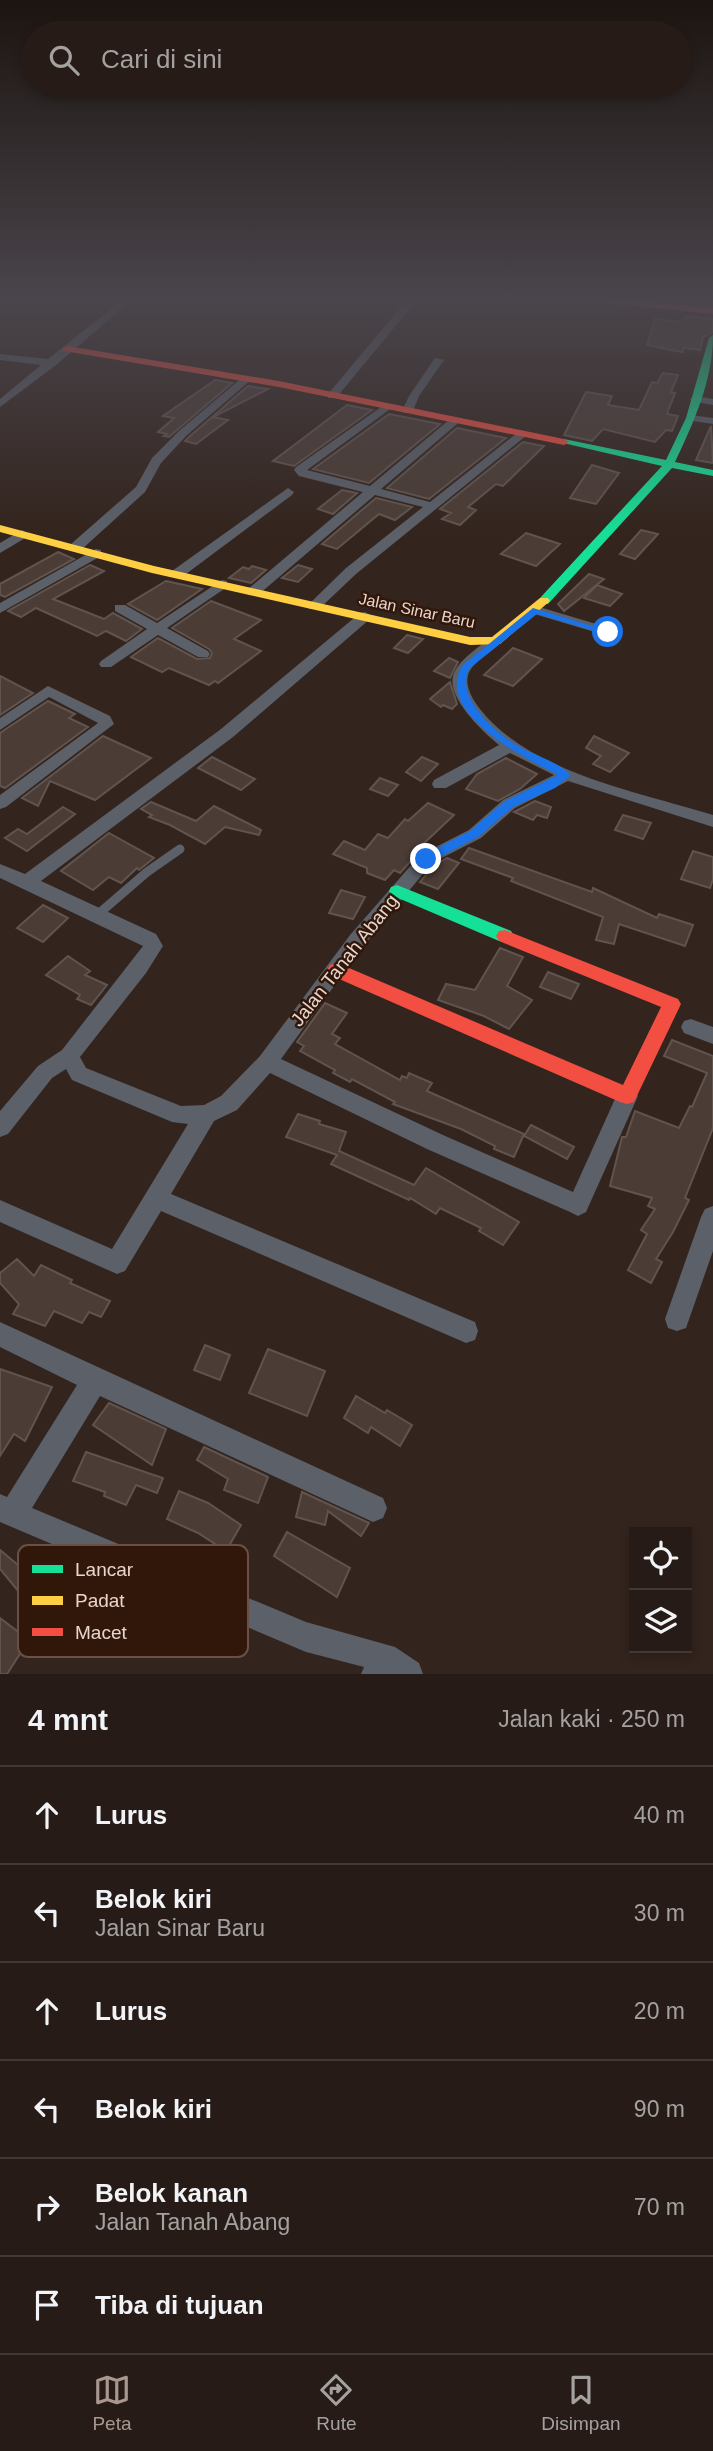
<!DOCTYPE html>
<html lang="id">
<meta charset="utf-8">
<style>
body{margin:0;font-family:Helvetica,sans-serif;background:#322823;color:#f1f3f6}
.controls{position:absolute;right:21px;bottom:21px;display:grid;overflow:hidden;border-radius:0px;box-shadow:0 4px 10px #0003}
.controls button{width:63px;height:63px;display:grid;place-items:center;padding:0;border:0;border-bottom:2px solid #423935;background:#261b16;color:#f1f3f6;font:35px sans-serif}
.stop{position:absolute;width:21px;height:21px;margin:-16px;border:5px solid #1a73e8;border-radius:50%;background:#fff}
.stop.end{background:#1a73e8;border-color:#fff;box-shadow:0 2px 7px #0008}
.list{margin:0;padding:0;list-style:none}
h2{display:flex;justify-content:space-between;align-items:center;height:91px;margin:0;padding:0 28px;font-size:30px}
h2 small{font-size:23px;font-weight:400;color:#a4a1a1}
.list li{display:grid;grid-template-columns:46px 1fr auto;gap:21px;align-items:center;box-sizing:border-box;height:98px;padding:0 28px;border-top:2px solid #423935}
.list b{display:block;font-size:26px;white-space:nowrap}
.list p{margin:0;font-size:23px;white-space:nowrap;color:#a4a1a1}
.list em{font-size:23px;font-style:normal;color:#a4a1a1}
.icon{flex:none;width:38px;height:38px;fill:none;stroke:currentColor;stroke-width:2;stroke-linecap:round;stroke-linejoin:round}
.map{position:relative;flex:none;width:713px;height:1674px;overflow:hidden}
.search{position:absolute;background:#261b16;box-shadow:0 4px 10px #0003;left:21px;right:21px;top:21px;height:77px;display:flex;align-items:center;gap:18px;box-sizing:border-box;padding:0 24px;border-radius:38px;color:#a4a1a1;font-size:26px}
.sheet{height:679px;background:#261b16}
nav{display:flex;justify-content:space-around;align-items:center;box-sizing:border-box;height:98px;border-top:2px solid #423935;background:#261b16;font-size:19px;color:#a4a1a1}
nav a{display:grid;justify-items:center;gap:4px}
nav .on{color:#a9978f}
.map>svg:first-child{display:block}
.building{fill:#4b3c35;stroke:#61544e;stroke-width:2}
.lines{fill:none;stroke-linecap:round;stroke-linejoin:round}
.lane{stroke:#5b6069;stroke-width:9}
.street{fill:#5b6069;fill-rule:evenodd}
.fast{fill:#16e098;fill-rule:evenodd}
.slow{fill:#ffcf43;fill-rule:evenodd}
.jam{fill:#f24e42;fill-rule:evenodd}
.route{fill:#1a73e8}
.labels{text-anchor:middle;stroke-width:5;stroke-linejoin:round;paint-order:stroke}
.far-street-label{font-size:16px;fill:#e8d5cd;stroke:#31170a}
.street-label{font-size:19px;fill:#e8d5cd;stroke:#31170a}
.key{fill:#31170a;stroke:#685044;stroke-width:2}
.key-label{font-size:19px;fill:#e8d5cd}
</style>
<div class="map">
<svg width="713" height="1674" viewBox="0 0 713 1674">
<rect width="100%" height="100%" fill="#33241d"/>
<g class="building">
<polygon points="686,316 713,319 713,332 703,337 700,350 684,348 682,352 647,345 655,319 682,322"/>
<polygon points="663,373 678,375 671,392 675,393 667,414 678,416 672,431 666,430 655,442 603,429 592,441 564,435 586,392 612,396 608,405 639,410 652,382 657,383"/>
<polygon points="215,380 232,383 169,437 164,436 167,434 158,432 174,418 163,416"/>
<polygon points="248,386 268,389 213,417 228,420 196,444 185,441 189,437"/>
<polygon points="347,405 372,410 294,466 273,461"/>
<polygon points="389,414 440,424 369,483 313,469"/>
<polygon points="711,426 713,463 696,460"/>
<polygon points="457,428 506,438 429,499 387,488"/>
<polygon points="523,442 544,446 503,486 496,484 468,507 476,510 460,525 442,519 451,513 440,509"/>
<polygon points="592,465 619,473 596,504 570,498"/>
<polygon points="342,490 357,493 333,514 318,509"/>
<polygon points="376,498 412,507 395,520 379,514 337,549 322,544"/>
<polygon points="641,530 658,534 635,559 620,554"/>
<polygon points="526,533 560,544 536,566 501,554"/>
<polygon points="58,552 74,559 5,597 0,595 0,584"/>
<polygon points="90,565 104,571 53,599 104,619 113,613 142,629 126,641 106,631 97,636 36,608 21,617 8,611"/>
<polygon points="298,565 312,569 298,582 282,578"/>
<polygon points="252,566 266,570 251,583 229,578 243,567 249,569"/>
<polygon points="589,574 604,579 564,611 558,604"/>
<polygon points="166,581 202,589 157,620 128,604"/>
<polygon points="597,585 622,594 610,606 584,598"/>
<polygon points="211,601 261,620 234,639 261,651 218,683 215,681 209,685 169,668 162,672 131,657 158,638 197,659 210,658 212,653 209,649 172,628"/>
<polygon points="407,635 423,639 408,653 394,648"/>
<polygon points="513,648 542,659 513,686 484,675"/>
<polygon points="449,658 458,662 450,678 434,671"/>
<polygon points="0,676 33,693 0,715"/>
<polygon points="450,682 457,704 452,709 443,705 441,707 430,699"/>
<polygon points="48,701 75,714 69,718 88,727 5,788 0,786 0,733"/>
<polygon points="103,736 151,758 95,800 50,781 38,806 22,798"/>
<polygon points="594,736 629,753 610,772 593,764 601,756 586,748"/>
<polygon points="212,757 255,779 241,790 198,768"/>
<polygon points="422,757 438,764 421,781 406,772"/>
<polygon points="506,758 537,774 520,789 498,801 466,789 477,774"/>
<polygon points="380,778 398,785 388,796 370,789"/>
<polygon points="535,801 551,807 547,818 537,815 533,820 514,812"/>
<polygon points="151,802 196,821 214,806 261,830 259,835 225,827 205,844 170,825 149,817 152,815 141,809"/>
<polygon points="428,803 454,815 420,847 425,849 418,853 400,873 394,870 385,880 367,873 367,868 333,854 344,841 365,850 378,834 388,838 405,819 408,821"/>
<polygon points="63,807 75,814 27,851 5,838 18,829 27,834"/>
<polygon points="623,815 651,823 643,839 615,830"/>
<polygon points="109,833 154,858 139,870 137,868 121,883 109,877 93,890 61,871"/>
<polygon points="469,848 592,892 593,888 657,918 659,914 693,925 685,946 619,924 614,944 596,940 603,917 511,881 513,878 461,859"/>
<polygon points="693,851 713,857 713,879 710,888 681,879"/>
<polygon points="447,858 459,863 438,889 420,882 434,865"/>
<polygon points="341,890 365,897 353,919 329,913"/>
<polygon points="43,905 68,918 43,942 17,928"/>
<polygon points="500,948 523,957 507,986 532,1000 509,1029 484,1016 438,1000 446,984 475,990"/>
<polygon points="68,956 90,971 85,975 107,985 91,1005 77,999 80,995 46,975"/>
<polygon points="548,972 579,984 571,999 540,987"/>
<polygon points="325,1003 347,1013 332,1034 340,1038 335,1044 400,1080 402,1076 407,1078 409,1073 432,1083 427,1091 524,1134 514,1157 494,1149 495,1146 461,1129 393,1104 395,1102 352,1079 350,1082 333,1073 335,1070 300,1051 304,1046 297,1042"/>
<polygon points="672,1040 713,1056 713,1128 685,1198 689,1200 673,1232 656,1259 662,1262 651,1283 628,1270 647,1234 641,1230 655,1209 648,1206 652,1198 610,1186 622,1137 626,1137 635,1111 679,1128 690,1106 692,1107 707,1073 664,1056"/>
<polygon points="298,1114 320,1121 319,1124 346,1132 339,1151 414,1185 426,1168 519,1222 503,1245 479,1231 481,1228 440,1208 436,1214 410,1198 409,1200 331,1164 337,1155 286,1137"/>
<polygon points="531,1125 574,1147 567,1159 524,1136"/>
<polygon points="17,1259 34,1276 41,1265 72,1280 70,1283 110,1301 101,1317 89,1312 82,1323 54,1311 45,1326 13,1314 19,1304 0,1283 0,1273"/>
<polygon points="205,1345 230,1355 220,1380 194,1370"/>
<polygon points="268,1349 325,1371 307,1416 249,1393"/>
<polygon points="0,1369 52,1387 25,1441 14,1434 0,1456"/>
<polygon points="356,1396 385,1413 387,1410 412,1425 400,1446 371,1427 368,1433 344,1418"/>
<polygon points="109,1403 166,1429 152,1465 93,1425"/>
<polygon points="204,1447 268,1477 258,1503 224,1490 228,1479 197,1460"/>
<polygon points="86,1452 163,1478 157,1493 136,1485 126,1505 104,1496 105,1492 73,1481"/>
<polygon points="179,1491 208,1503 241,1525 226,1551 198,1533 167,1519"/>
<polygon points="302,1492 369,1523 361,1536 328,1511 325,1525 296,1517"/>
<polygon points="287,1532 350,1568 337,1597 274,1556"/>
<polygon points="0,1550 18,1565 22,1561 47,1590 36,1602 24,1587 19,1592 0,1569"/>
<polygon points="0,1618 29,1640 7,1674 0,1674"/>
</g>
<g class="lines">
<polyline class="lane" points="96,916 147,872 180,849"/>
<g class="street">
<polygon points="122,300 132,300 56,365 0,407 0,399 41,365 0,360 0,354 48,359"/>
<polygon points="407,300 417,300 336,398 328,398 328,394"/>
<polygon points="708,300 713,300 713,313 705,311"/>
<polygon points="435,358 444,360 419,396 412,413 404,413 402,411 409,396"/>
<polygon points="244,376 253,378 187,435 161,463 145,492 81,550 71,550 71,544 136,487 152,458 179,431"/>
<polygon points="695,396 713,399 713,405 691,401 690,399"/>
<polygon points="384,405 393,407 307,470 370,486 449,420 457,420 457,424 381,489 430,502 517,433 527,435 356,574 319,609 309,609 307,606 346,568 423,507 375,495 258,595 248,595 248,589 363,492 299,476 294,470 296,467"/>
<polygon points="691,415 713,418 713,424 687,420 687,416"/>
<polygon points="288,488 294,492 292,495 182,577 172,577 172,571"/>
<polygon points="22,530 28,534 27,537 0,553 0,543"/>
<polygon points="96,549 101,550 101,556 0,613 0,603"/>
<polygon points="222,580 227,581 227,587 167,628 208,651 210,654 208,657 198,657 158,635 111,667 101,667 99,664 101,661 147,629 115,611 115,605 125,605 157,623"/>
<polygon points="536,606 613,629 615,632 608,636 531,613 529,610"/>
<path d="M365 612 372 616 370 619 233 737 41 881 156 934 163 946 146 973 80 1057 86 1068 181 1106 204 1105 221 1096 260 1056 350 935 420 855 469 830 503 800 554 775 510 753 446 788H434L432 784 434 780 499 745C483 732 444 696 454 673 461 658 478 648 490 638H500L502 641C493 652 473 660 468 675 465 687 473 700 480 709 530 773 639 792 713 815V827L568 781 515 808 481 838 432 863 364 945 281 1059 443 1135 573 1192 619 1090 627 1087 635 1090 638 1096 586 1212 578 1216 570 1212 427 1149 270 1073 237 1110 214 1121 171 1194 475 1322 478 1331 475 1340 466 1343 161 1211 125 1271 117 1274 0 1222V1200L112 1249 188 1124 172 1122 72 1080 66 1069 52 1078 8 1134 0 1137V1111L38 1066 62 1050 143 946 0 878V864L25 874 221 729 360 613Z"/>
<polygon points="48,686 110,716 114,724 6,807 0,809 0,795 98,723 49,697 0,730 0,718"/>
<polygon points="691,1019 713,1027 713,1044 684,1033 681,1027 684,1021"/>
<polygon points="713,1206 713,1251 686,1328 677,1331 668,1328 665,1319 701,1217 705,1209"/>
<polygon points="0,1322 383,1498 387,1508 383,1518 373,1522 100,1396 32,1508 306,1622 395,1647 419,1663 423,1674 361,1674 364,1667 306,1652 0,1522 0,1494 7,1497 77,1385 0,1347"/>
</g>
<g class="fast">
<path d="M713 335C713 380 694 422 675 462L713 470V476L672 468 548 604H540V598L662 466 559 442 564 439 666 460 686 418 709 338Z"/>
<polygon points="397,885 511,931 514,936 511,941 499,941 391,895 389,891 391,887"/>
</g>
<polygon class="slow" points="0,525 154,566 470,637 492,637 540,598 548,598 550,601 500,644 470,645 152,573 0,532"/>
<g class="jam">
<polygon points="601,300 626,300 713,308 713,314 605,303"/>
<polygon points="67,346 279,381 564,439 569,442 564,445 279,387 64,351 62,349"/>
<polygon points="505,930 678,999 681,1004 634,1102 627,1104 620,1102 330,975 327,970 330,965 336,963 342,965 623,1085 661,1007 499,941 496,936 499,931"/>
</g>
</g>
<linearGradient id="sky" x2="0" y2="1"><stop stop-color="#1c1410"/><stop offset="0.56" stop-color="#4a454c"/><stop offset="1" stop-color="#4a454c" stop-opacity="0"/></linearGradient>
<rect width="713" height="534" fill="url(#sky)"/>
<path class="route" d="M533 608 612 632 608 635 537 614 470 668C454 695 492 729 513 743 531 755 556 760 571 775L555 788 513 807 478 837 430 862H422V856L470 831 505 801 558 775C525 758 432 712 463 665Z"/>
<g class="labels">
<g class="far-street-label">
<text transform="translate(417 610) rotate(12)" y="6">Jalan Sinar Baru</text>
</g>
<g class="street-label">
<text transform="translate(344 960) rotate(-52)" y="7">Jalan Tanah Abang</text>
</g>
</g>
<rect x="18" y="1545" width="230" height="112" rx="10" class="key"/>
<rect x="32" y="1565" width="31" height="8" fill="#16e098"/>
<rect x="32" y="1596" width="31" height="9" fill="#ffcf43"/>
<rect x="32" y="1628" width="31" height="8" fill="#f24e42"/>
<g class="key-label">
<text x="75" y="1576">Lancar</text>
<text x="75" y="1607">Padat</text>
<text x="75" y="1639">Macet</text>
</g>
</svg>
<div class="controls">
<button><svg class="icon" aria-label="locate" viewBox="0 0 24 24"><circle cx="12" cy="12" r="6"/><path d="M12 2v4M12 18v4M2 12h4M18 12h4"/></svg></button>
<button><svg class="icon" aria-label="layers" viewBox="0 0 24 24"><path d="M12 4l9 5-9 5-9-5zM3 14l9 5 9-5"/></svg></button>
</div>
<div class="stop" style="left:608px;top:632px"></div>
<div class="stop end" style="left:426px;top:859px"></div>
<div class="search"><svg class="icon" aria-label="search" viewBox="0 0 24 24"><circle cx="10" cy="10" r="6"/><path d="M15 15l6 6"/></svg>Cari di sini</div>
</div>
<section class="sheet">
<h2>4 mnt<small>Jalan kaki · 250 m</small></h2>
<ul class="list">
<li><svg class="icon" aria-label="ahead" viewBox="0 0 24 24"><path d="M12 20V5M6 11l6-6 6 6"/></svg><div><b>Lurus</b></div><em>40 m</em></li>
<li><svg class="icon" aria-label="left" viewBox="0 0 24 24"><path d="M17 20v-9H6M10 6l-5 5 5 5"/></svg><div><b>Belok kiri</b><p>Jalan Sinar Baru</p></div><em>30 m</em></li>
<li><svg class="icon" aria-label="ahead" viewBox="0 0 24 24"><path d="M12 20V5M6 11l6-6 6 6"/></svg><div><b>Lurus</b></div><em>20 m</em></li>
<li><svg class="icon" aria-label="left" viewBox="0 0 24 24"><path d="M17 20v-9H6M10 6l-5 5 5 5"/></svg><div><b>Belok kiri</b></div><em>90 m</em></li>
<li><svg class="icon" aria-label="right" viewBox="0 0 24 24"><path d="M7 20v-9h11M14 6l5 5-5 5"/></svg><div><b>Belok kanan</b><p>Jalan Tanah Abang</p></div><em>70 m</em></li>
<li><svg class="icon" aria-label="arrive" viewBox="0 0 24 24"><path d="M6 21V4h12l-3 4 3 4H6"/></svg><div><b>Tiba di tujuan</b></div></li>
</ul>
</section>
<nav>
<a class="on"><svg class="icon" aria-label="map" viewBox="0 0 24 24"><path d="M3 6l6-2 6 2 6-2v14l-6 2-6-2-6 2zM9 4v14M15 6v14"/></svg>Peta</a>
<a><svg class="icon" aria-label="directions" viewBox="0 0 24 24"><path d="M12 3l9 9-9 9-9-9zM9 14v-3h6M13 9l2 2-2 2"/></svg>Rute</a>
<a><svg class="icon" aria-label="saved" viewBox="0 0 24 24"><path d="M7 4h10v16l-5-4-5 4z"/></svg>Disimpan</a>
</nav>
